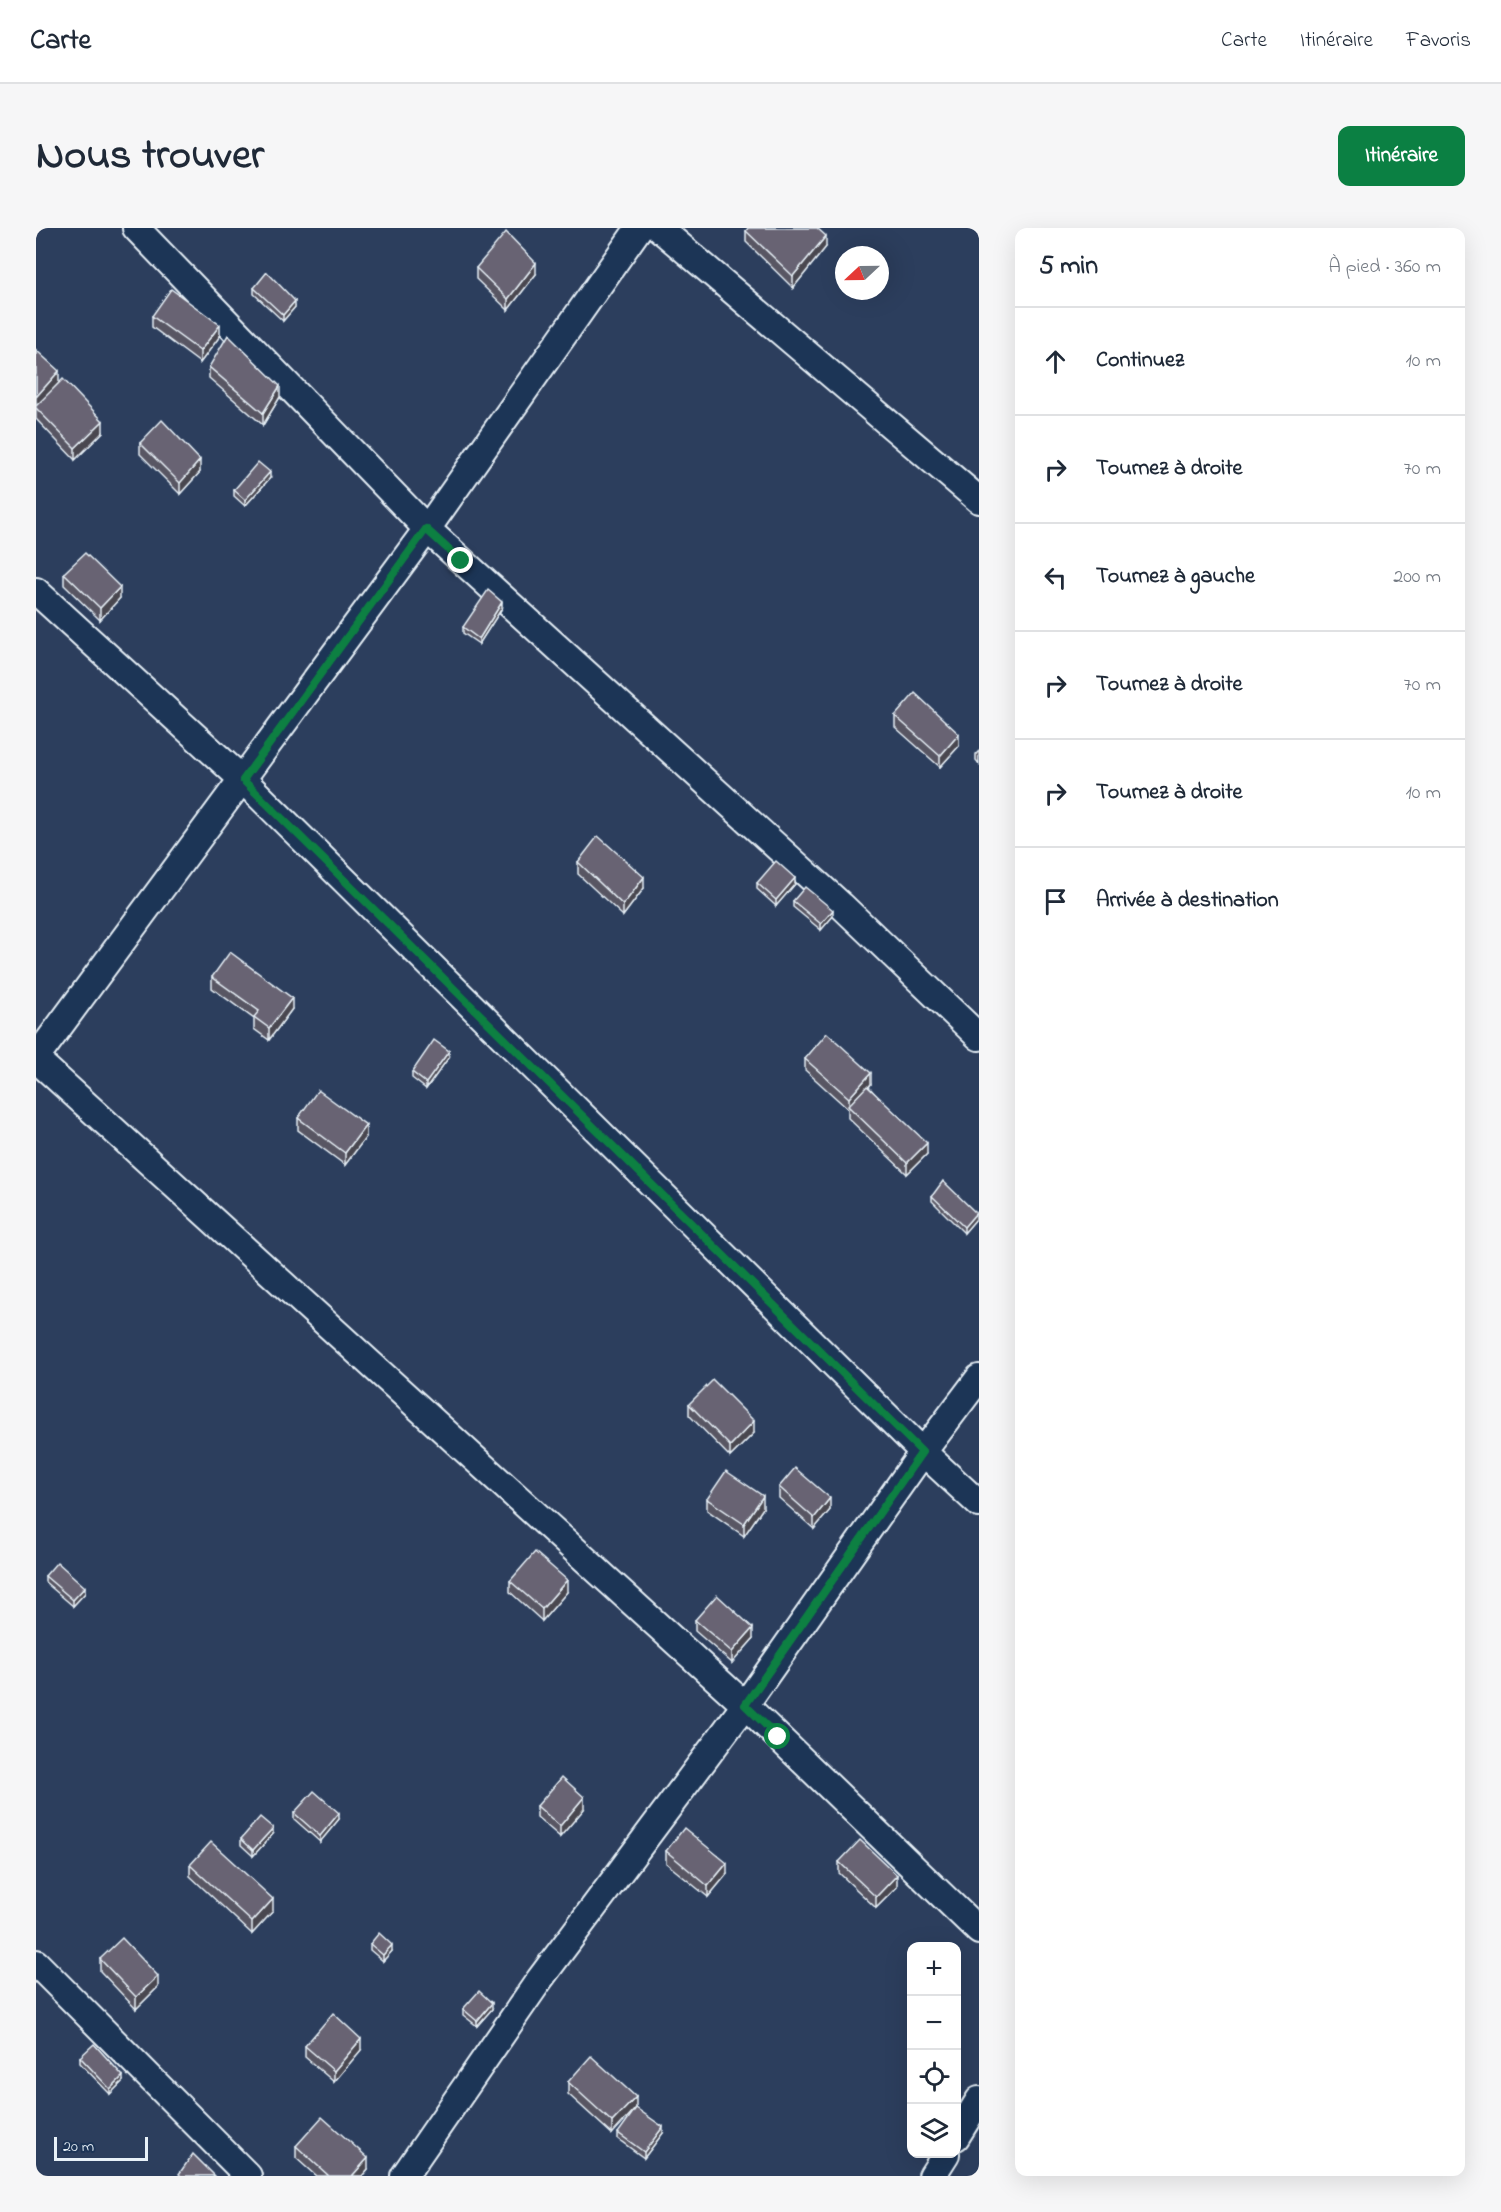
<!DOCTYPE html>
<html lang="fr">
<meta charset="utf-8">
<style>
body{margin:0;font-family:"Indie Flower",sans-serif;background:#f6f6f7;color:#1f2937}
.controls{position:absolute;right:18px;bottom:18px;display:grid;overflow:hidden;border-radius:12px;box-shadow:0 6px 24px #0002}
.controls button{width:54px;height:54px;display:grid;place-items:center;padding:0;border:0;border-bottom:2px solid #e0e1e3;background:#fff;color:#1f2937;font:30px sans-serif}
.compass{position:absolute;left:799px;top:18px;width:54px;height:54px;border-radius:50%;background:#fff;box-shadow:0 6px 24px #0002;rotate:248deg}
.scale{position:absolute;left:18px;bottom:15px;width:94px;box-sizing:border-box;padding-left:6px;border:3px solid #e8f1f8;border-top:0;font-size:16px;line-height:21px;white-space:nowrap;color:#e8f1f8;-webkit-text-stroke:4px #1d3557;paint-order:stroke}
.stop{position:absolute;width:18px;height:18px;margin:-14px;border:4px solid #0b8043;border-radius:50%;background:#fff}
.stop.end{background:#0b8043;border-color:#fff;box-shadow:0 2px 6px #0008}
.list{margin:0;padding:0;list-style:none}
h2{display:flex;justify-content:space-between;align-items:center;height:78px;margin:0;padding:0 24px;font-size:26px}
h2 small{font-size:20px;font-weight:400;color:#747a83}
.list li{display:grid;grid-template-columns:39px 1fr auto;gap:18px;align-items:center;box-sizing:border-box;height:108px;padding:0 24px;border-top:2px solid #e0e1e3}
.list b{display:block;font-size:22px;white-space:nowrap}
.list em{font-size:20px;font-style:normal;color:#747a83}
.icon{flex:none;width:33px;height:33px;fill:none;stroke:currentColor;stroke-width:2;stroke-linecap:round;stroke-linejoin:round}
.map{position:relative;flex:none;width:943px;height:1948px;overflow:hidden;border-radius:12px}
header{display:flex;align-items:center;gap:36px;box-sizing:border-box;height:84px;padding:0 30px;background:#fff;border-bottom:2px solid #e0e1e3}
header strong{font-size:28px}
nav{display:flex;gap:33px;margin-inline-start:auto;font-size:21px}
.intro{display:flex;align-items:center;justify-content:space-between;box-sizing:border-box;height:144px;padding:0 36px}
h1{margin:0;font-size:42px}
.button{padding:15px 27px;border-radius:12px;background:#0b8043;color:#fff;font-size:21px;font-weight:700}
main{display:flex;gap:36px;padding:0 36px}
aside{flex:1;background:#fff;border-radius:12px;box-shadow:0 6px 24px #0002}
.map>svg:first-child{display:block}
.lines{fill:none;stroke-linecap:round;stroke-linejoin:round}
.street-casing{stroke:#e8f1f8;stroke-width:30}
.street{stroke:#1d3557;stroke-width:26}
.wall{fill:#595663;stroke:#e8f1f8;stroke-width:1.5}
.shaded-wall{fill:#494650;stroke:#e8f1f8;stroke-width:1.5}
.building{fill:#686473;stroke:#e8f1f8;stroke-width:1.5}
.route{stroke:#0b8043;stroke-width:8}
</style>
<header>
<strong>Carte</strong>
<nav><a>Carte</a><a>Itinéraire</a><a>Favoris</a></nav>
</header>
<div class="intro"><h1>Nous trouver</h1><a class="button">Itinéraire</a></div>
<main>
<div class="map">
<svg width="943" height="1948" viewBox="0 0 943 1948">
<rect width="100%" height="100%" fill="#2c3e5d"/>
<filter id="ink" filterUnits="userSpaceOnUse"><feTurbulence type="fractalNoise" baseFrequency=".0167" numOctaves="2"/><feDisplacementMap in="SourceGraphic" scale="12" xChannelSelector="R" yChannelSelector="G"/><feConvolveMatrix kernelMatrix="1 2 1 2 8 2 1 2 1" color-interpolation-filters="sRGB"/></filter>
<g filter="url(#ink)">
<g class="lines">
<g class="street-casing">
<g id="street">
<polyline points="100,0 391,301 805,677 943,809"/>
<polyline points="623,0 943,272"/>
<polyline points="0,363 207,552 887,1224 943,1276"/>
<polyline points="0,830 391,301 603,0"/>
<polyline points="0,831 709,1477 943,1703"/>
<polyline points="0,1735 212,1948"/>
<polyline points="920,1909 943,1872"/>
<polyline points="368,1948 504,1751 709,1477 887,1224 943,1150"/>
<polyline points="896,1948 910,1926"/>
</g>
</g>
<use href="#street" class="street"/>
</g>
<g class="wall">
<polygon points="710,3 790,19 757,60 710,14"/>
<polygon points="440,40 500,46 472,82 440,51"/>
<polygon points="218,60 259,79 247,93 218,66"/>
<polygon points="116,88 184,108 164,135 116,99"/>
<polygon points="0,122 23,155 67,204 39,232 0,191"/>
<polygon points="173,139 244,169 227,197 173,150"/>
<polygon points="104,215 164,244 144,266 104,226"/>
<polygon points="234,250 209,278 198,268 198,262"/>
<polygon points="28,345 84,370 64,392 28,357"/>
<polygon points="466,380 443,416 427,405 427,399"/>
<polygon points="859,488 923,518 904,539 859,499"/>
<polygon points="943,523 943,536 940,532 940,526"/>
<polygon points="542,634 608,660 587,688 542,646"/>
<polygon points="721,655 759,656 740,678 721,661"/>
<polygon points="757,673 797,688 785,702 757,679"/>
<polygon points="176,749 256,781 233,812 218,801 218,791 176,760"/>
<polygon points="413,829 390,861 376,850 376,844"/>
<polygon points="769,831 835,856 833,859 891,926 871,946 812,890 812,881 769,842"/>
<polygon points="262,890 330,909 309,937 262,902"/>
<polygon points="896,968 940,991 928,1005 896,973"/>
<polygon points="653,1176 718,1205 694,1229 653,1187"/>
<polygon points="743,1259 794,1282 778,1301 743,1270"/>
<polygon points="671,1271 727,1280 708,1308 671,1282"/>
<polygon points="9,1348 49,1365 37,1378 9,1354"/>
<polygon points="474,1353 531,1364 506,1393 474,1364"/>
<polygon points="659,1392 717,1411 696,1435 659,1403"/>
<polygon points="501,1578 548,1581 524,1609 501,1589"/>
<polygon points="258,1585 303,1591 284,1614 258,1591"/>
<polygon points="237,1606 217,1628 205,1617 205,1611"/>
<polygon points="630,1623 691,1646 672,1669 630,1635"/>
<polygon points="803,1634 861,1659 840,1680 803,1645"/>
<polygon points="154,1637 237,1683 216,1706 154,1648"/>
<polygon points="334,1716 356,1723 347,1733 334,1722"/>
<polygon points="64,1731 122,1759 100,1781 64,1743"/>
<polygon points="427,1781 456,1781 441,1798 427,1787"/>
<polygon points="269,1818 325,1822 298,1854 269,1829"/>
<polygon points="44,1829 87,1853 74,1866 44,1835"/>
<polygon points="532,1854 600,1869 576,1906 532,1866"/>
<polygon points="582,1905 627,1905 608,1930 582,1911"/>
<polygon points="260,1918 332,1941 326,1948 280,1948 260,1930"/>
</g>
<g class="shaded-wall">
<polygon points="790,8 790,19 757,60 757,48"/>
<polygon points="500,35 500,46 472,82 472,71"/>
<polygon points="259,73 259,79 247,93 247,87"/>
<polygon points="184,97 184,108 164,135 164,123"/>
<polygon points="23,143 23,155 0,180 0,169"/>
<polygon points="244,158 244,169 227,197 227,185"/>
<polygon points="67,193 67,204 39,232 39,220"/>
<polygon points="164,232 164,244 144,266 144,255"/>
<polygon points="234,244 234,250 209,278 209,272"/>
<polygon points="84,359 84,370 64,392 64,380"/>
<polygon points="466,374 466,380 443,416 443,411"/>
<polygon points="923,506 923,518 904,539 904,528"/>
<polygon points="608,649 608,660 587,688 587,677"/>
<polygon points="759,650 759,656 740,678 740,672"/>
<polygon points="797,682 797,688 785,702 785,696"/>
<polygon points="256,770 256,781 233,812 233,800"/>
<polygon points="413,823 413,829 390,861 390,855"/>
<polygon points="835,845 835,856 814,880 813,879 813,870"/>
<polygon points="330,897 330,909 309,937 309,925"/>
<polygon points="891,915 891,926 871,946 871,935"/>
<polygon points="940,985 940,991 928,1005 928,999"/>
<polygon points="718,1193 718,1205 694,1229 694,1218"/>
<polygon points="727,1268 727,1280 708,1308 708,1296"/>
<polygon points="794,1270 794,1282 778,1301 778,1290"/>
<polygon points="531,1352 531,1364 506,1393 506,1381"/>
<polygon points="49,1359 49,1365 37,1378 37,1372"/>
<polygon points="717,1400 717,1411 696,1435 696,1424"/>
<polygon points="548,1569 548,1581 524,1609 524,1598"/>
<polygon points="303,1585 303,1591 284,1614 284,1608"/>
<polygon points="237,1600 237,1606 217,1628 217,1622"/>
<polygon points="691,1635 691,1646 672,1669 672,1658"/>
<polygon points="861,1647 861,1659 840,1680 840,1669"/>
<polygon points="237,1671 237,1683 216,1706 216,1694"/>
<polygon points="356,1717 356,1723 347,1733 347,1727"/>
<polygon points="122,1748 122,1759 100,1781 100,1769"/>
<polygon points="456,1775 456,1781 441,1798 441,1793"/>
<polygon points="325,1811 325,1822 298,1854 298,1843"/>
<polygon points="87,1848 87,1853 74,1866 74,1861"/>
<polygon points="600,1869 600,1880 576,1906 576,1894"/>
<polygon points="627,1899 627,1905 608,1930 608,1924"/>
<polygon points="332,1930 332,1941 326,1948 316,1948"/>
</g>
<g class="building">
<polygon points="712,0 781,0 790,8 757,48 710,3"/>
<polygon points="470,4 500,35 472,71 440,40"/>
<polygon points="231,44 259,73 247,87 218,60"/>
<polygon points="135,61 184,97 164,123 116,88"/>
<polygon points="192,107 244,158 227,185 173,139"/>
<polygon points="0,122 23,143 0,169"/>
<polygon points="27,151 67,193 39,220 0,180 0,178"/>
<polygon points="126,192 164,232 144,255 104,215"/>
<polygon points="222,234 234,244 209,272 198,262"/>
<polygon points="49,325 84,359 64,380 28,345"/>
<polygon points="452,362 466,374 443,411 427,399"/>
<polygon points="879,465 923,506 904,528 859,488"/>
<polygon points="562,608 608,649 587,677 542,634"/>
<polygon points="740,633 759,650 740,672 721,655"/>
<polygon points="769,659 797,682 785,696 757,673"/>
<polygon points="194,724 256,770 233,800 218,789 223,783 176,749"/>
<polygon points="791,805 835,845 813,870 769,831"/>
<polygon points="398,812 413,823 390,855 376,844"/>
<polygon points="831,858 891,915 871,935 812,878"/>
<polygon points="282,862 330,897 309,925 262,890"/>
<polygon points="907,953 940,985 928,999 896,968"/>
<polygon points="677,1152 718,1193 694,1218 653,1176"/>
<polygon points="759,1240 794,1270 778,1290 743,1259"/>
<polygon points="690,1243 727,1268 708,1296 671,1271"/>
<polygon points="499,1324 531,1352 506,1381 474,1353"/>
<polygon points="21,1334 49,1359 37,1372 9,1348"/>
<polygon points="681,1367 717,1400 696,1424 659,1392"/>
<polygon points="526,1549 548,1569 524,1598 501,1578"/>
<polygon points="278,1563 303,1585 284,1608 258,1585"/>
<polygon points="224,1589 237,1600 217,1622 205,1611"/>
<polygon points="648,1600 691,1635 672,1658 630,1623"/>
<polygon points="824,1612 861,1647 840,1669 803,1634"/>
<polygon points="175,1614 237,1671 216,1694 154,1637"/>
<polygon points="343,1705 356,1717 347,1727 334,1716"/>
<polygon points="86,1710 122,1748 100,1769 64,1731"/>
<polygon points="443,1763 456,1775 441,1793 427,1781"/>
<polygon points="297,1785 325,1811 298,1843 269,1818"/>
<polygon points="58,1816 87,1848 74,1861 44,1829"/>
<polygon points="555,1828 600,1869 576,1894 532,1854"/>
<polygon points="600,1880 627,1899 608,1924 582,1905"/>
<polygon points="286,1889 332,1930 316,1948 293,1948 260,1918"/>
<polygon points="157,1926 179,1948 145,1948 143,1946"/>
</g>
</g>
<g class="lines" filter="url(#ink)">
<polyline class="route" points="425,333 390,301 207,552 886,1224 709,1477 742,1509"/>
</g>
</svg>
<div class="controls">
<button>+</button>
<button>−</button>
<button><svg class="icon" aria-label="locate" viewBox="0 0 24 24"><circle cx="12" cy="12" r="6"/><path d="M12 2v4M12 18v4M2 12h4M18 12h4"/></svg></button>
<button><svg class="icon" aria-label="layers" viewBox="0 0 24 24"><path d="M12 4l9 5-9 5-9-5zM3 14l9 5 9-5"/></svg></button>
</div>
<svg class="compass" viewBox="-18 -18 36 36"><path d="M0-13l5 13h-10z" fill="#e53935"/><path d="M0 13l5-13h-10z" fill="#747a83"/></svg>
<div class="scale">20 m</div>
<div class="stop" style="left:742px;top:1509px"></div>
<div class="stop end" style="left:425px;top:333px"></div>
</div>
<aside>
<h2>5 min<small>À pied · 360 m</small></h2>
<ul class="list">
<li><svg class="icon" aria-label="ahead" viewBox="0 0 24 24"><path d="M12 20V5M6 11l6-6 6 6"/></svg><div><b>Continuez</b></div><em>10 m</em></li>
<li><svg class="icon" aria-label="right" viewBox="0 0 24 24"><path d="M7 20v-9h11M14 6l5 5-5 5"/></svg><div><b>Tournez à droite</b></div><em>70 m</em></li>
<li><svg class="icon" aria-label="left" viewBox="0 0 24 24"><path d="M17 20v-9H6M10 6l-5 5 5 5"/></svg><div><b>Tournez à gauche</b></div><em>200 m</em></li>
<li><svg class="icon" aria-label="right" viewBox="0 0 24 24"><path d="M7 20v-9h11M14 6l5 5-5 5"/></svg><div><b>Tournez à droite</b></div><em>70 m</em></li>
<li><svg class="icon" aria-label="right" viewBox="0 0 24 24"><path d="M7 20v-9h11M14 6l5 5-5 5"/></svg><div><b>Tournez à droite</b></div><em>10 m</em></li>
<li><svg class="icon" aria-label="arrive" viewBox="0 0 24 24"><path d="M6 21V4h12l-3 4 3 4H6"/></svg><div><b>Arrivée à destination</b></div></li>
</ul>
</aside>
</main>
